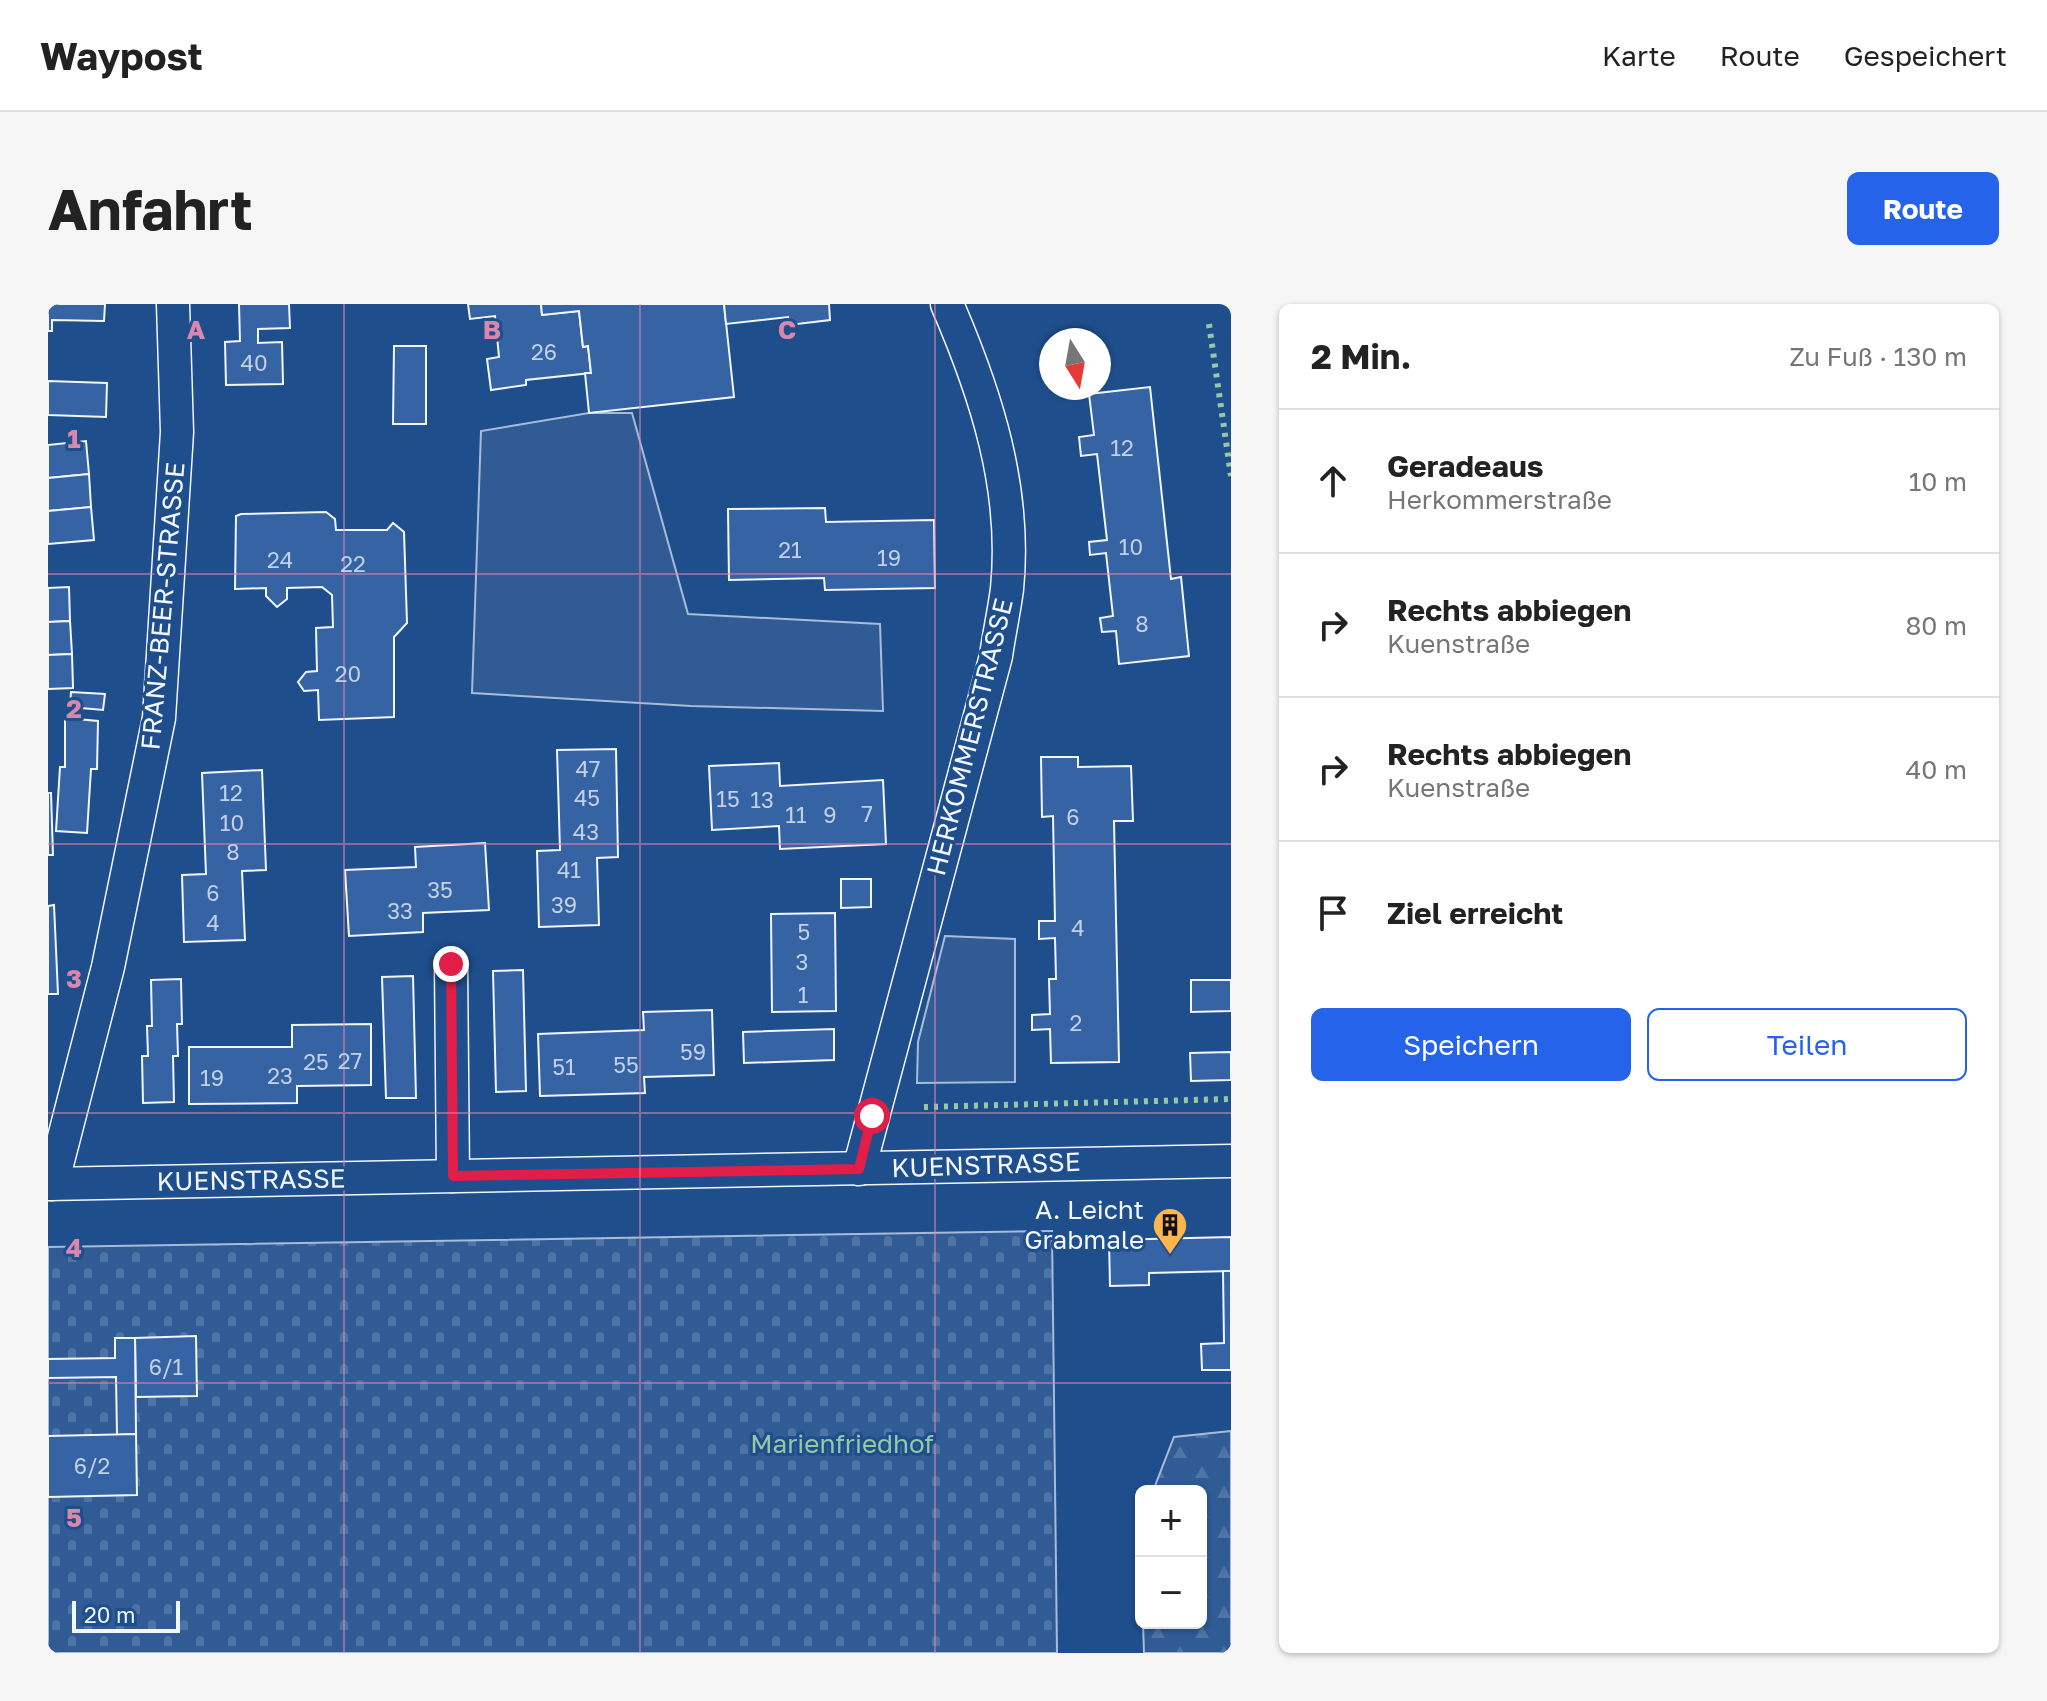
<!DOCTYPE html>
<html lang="de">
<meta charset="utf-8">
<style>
body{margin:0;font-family:"Golos Text",sans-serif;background:#f6f6f6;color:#222}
.controls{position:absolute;right:24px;bottom:24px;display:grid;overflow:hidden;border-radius:12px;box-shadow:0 2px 6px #0004}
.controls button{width:72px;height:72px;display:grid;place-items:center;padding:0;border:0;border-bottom:2px solid #e0e0e0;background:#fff;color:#222;font:40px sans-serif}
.compass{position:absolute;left:991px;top:24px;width:72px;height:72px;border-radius:50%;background:#fff;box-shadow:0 2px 6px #0004;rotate:169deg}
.scale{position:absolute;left:24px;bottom:20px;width:108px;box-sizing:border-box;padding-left:8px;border:4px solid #f2f6ff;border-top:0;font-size:22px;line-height:28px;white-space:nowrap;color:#f2f6ff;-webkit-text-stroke:6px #1f4e8c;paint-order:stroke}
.stop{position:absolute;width:24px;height:24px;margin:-18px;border:6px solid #e11d48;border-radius:50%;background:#fff}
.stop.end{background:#e11d48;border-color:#fff;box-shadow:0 2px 8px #0008}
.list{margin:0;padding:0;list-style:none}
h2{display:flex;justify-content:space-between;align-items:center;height:104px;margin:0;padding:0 32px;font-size:34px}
h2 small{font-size:26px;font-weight:400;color:#767676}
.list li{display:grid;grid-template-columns:52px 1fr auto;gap:24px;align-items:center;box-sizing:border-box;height:144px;padding:0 32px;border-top:2px solid #e0e0e0}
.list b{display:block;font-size:30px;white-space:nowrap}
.list p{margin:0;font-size:26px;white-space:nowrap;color:#767676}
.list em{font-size:26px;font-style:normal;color:#767676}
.actions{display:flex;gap:16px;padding:24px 32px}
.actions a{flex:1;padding:18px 0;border:2px solid #2563eb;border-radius:12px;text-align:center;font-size:28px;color:#2563eb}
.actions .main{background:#2563eb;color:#fff}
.icon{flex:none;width:44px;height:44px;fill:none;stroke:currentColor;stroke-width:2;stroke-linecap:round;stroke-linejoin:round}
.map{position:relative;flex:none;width:1183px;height:1349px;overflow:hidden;border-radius:12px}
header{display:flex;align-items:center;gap:48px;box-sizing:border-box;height:112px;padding:0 40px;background:#fff;border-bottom:2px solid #e0e0e0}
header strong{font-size:38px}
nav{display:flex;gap:44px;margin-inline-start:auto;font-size:28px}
.intro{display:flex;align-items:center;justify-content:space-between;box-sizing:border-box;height:192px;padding:0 48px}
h1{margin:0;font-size:56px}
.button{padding:20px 36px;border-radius:12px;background:#2563eb;color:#fff;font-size:28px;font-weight:700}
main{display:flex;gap:48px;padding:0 48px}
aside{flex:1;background:#fff;border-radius:12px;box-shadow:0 2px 6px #0004}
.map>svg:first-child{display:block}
.forest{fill:url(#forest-firs);stroke:#a8bbd7;stroke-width:2}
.cemetery{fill:url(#cemetery-stones);stroke:#a8bbd7;stroke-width:2}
.built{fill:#305b95;stroke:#a8bbd7;stroke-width:2}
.building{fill:#3563a3;stroke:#f2f6ff;stroke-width:2}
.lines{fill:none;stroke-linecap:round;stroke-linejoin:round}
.street-casing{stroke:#f2f6ff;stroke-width:35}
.street{stroke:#1f4e8c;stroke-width:32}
.hedge{stroke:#97c8a6;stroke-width:6;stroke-dasharray:4 6;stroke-linecap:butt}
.route{stroke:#e11d48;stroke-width:10}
.grid{fill:none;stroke:#da87ad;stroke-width:2;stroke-opacity:0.55}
.labels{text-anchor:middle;stroke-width:6;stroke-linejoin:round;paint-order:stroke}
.number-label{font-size:22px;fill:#c3d1e8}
.street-label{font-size:26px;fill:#f2f6ff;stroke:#1f4e8c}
.poi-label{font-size:26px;fill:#f2f6ff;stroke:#1f4e8c;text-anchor:end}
.park-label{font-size:26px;fill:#97c8a6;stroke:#1f4e8c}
.grid-label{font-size:26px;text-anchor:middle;font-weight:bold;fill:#da87ad;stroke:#1f4e8c;stroke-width:6;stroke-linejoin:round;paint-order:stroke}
</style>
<header>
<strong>Waypost</strong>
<nav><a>Karte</a><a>Route</a><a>Gespeichert</a></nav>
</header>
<div class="intro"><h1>Anfahrt</h1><a class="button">Route</a></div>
<main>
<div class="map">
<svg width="1183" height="1349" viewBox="0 0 1183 1349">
<defs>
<pattern id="forest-firs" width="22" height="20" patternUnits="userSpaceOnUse" patternTransform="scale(2)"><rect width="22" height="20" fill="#305b95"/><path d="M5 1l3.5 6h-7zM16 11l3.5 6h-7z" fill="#4e73a5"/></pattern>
<pattern id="cemetery-stones" width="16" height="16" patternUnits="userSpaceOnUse" patternTransform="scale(2)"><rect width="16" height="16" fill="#305b95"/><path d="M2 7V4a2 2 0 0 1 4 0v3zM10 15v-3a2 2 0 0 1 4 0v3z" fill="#4e73a5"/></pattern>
</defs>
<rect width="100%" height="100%" fill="#1f4e8c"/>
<polygon class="forest" points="1183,1127 1183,1349 1096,1349 1095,1319 1153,1319 1153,1187 1105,1187 1126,1133"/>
<polygon class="cemetery" points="1004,927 1009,1349 0,1349 0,943"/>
<g class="built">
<polygon points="541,109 584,109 640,310 832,320 835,407 643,402 424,389 433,127"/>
<polygon points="897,632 967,635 967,778 869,779 870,738"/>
</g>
<g class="building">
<polygon points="0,0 57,0 56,17 4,16 4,27 0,27"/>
<polygon points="191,0 241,0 242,24 210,25 210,39 234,38 235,80 178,81 177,38 192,37"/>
<polygon points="420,0 493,0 494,11 531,7 535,43 540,42 543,69 478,76 478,81 443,86 439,55 451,53 447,12 422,15"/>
<polygon points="493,0 676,0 686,93 541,109 537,69 543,69 540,42 535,43 531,7 494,11"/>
<polygon points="676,0 781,0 782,16 741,21 740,13 678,20"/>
<polygon points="346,42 378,42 378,120 345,120"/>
<polygon points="0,77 59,79 58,113 0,111"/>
<polygon points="1102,83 1123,275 1133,273 1141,352 1071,360 1068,327 1054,328 1052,314 1065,312 1058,249 1042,251 1041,238 1059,236 1049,150 1033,152 1031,133 1046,131 1041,90"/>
<polygon points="38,137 41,170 0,174 0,141"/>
<polygon points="41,170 43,203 0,207 0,174"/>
<polygon points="43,203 46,236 0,240 0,207"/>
<polygon points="777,204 778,218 886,216 887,284 777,286 776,274 681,276 680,205"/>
<polygon points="278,208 287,215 288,226 339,226 345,219 356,228 359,319 346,333 346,413 271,416 270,386 256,387 250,378 258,368 269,367 268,324 285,323 284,291 274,283 239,284 239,295 229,303 218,292 218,284 187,285 188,212 193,210"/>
<polygon points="21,283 22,317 0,318 0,284"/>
<polygon points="22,317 24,350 0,351 0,318"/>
<polygon points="24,350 25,384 0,385 0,351"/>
<polygon points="23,388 57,390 55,406 22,403"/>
<polygon points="17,414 50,417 49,465 43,465 39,529 8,527 12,463 17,463"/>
<polygon points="568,445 570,553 549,554 551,621 491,623 489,547 512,546 509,446"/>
<polygon points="993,453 1030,453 1030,463 1083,462 1085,517 1066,517 1071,758 1003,759 1002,725 984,726 984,711 1002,710 1001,675 1008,675 1007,634 991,635 991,617 1007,617 1005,512 994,513"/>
<polygon points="731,459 732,482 835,476 838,540 732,545 731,522 664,526 661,462"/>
<polygon points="214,466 218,566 194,567 197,636 136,638 134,571 158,570 154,469"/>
<polygon points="0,489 3,489 5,551 0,551"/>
<polygon points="437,539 441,606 375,609 375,628 301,632 297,566 368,563 367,543"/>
<polygon points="793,575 823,575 823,603 793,604"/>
<polygon points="6,601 10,690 0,690 0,602"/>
<polygon points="787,609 788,707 724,708 723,610"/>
<polygon points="475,666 478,787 448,788 445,667"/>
<polygon points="365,672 368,794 338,794 334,673"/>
<polygon points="133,675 134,720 129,720 130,752 125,752 126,798 95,799 94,752 100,752 99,722 104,722 103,676"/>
<polygon points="1143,676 1183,676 1183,707 1143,708"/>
<polygon points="664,706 666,771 596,773 597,789 492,792 490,730 596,726 595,708"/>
<polygon points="323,720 323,781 249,782 249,799 141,800 141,743 244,743 244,721"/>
<polygon points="786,725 786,756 696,759 695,728"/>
<polygon points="1183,748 1183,776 1143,777 1142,749"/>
<polygon points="1183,933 1183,967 1101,969 1101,981 1062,982 1061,936"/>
<polygon points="1175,967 1183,967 1183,1066 1154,1066 1153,1040 1176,1039"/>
<polygon points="148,1032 149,1092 88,1093 87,1034"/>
<polygon points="67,1034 87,1034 88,1130 69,1131 68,1073 0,1074 0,1055 67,1054"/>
<polygon points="88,1130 89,1191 0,1193 0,1132"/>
</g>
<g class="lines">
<g class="street-casing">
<g id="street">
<polyline points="403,660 405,872"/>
<path d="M811 865 948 352C951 330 956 308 959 285 969 185 938 90 899 0"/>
<polyline points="0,880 1183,857"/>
<polyline points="4,880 60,663 111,414 129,128 125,0"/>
</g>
</g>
<use href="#street" class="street"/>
<g class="hedge">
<polyline points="1161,20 1183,172"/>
<polyline points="876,803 1183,795"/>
</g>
</g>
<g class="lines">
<polyline class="route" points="403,660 405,872 811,865 824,812"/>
</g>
<path class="grid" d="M296 0V1349M592 0V1349M887 0V1349M0 270H1183M0 540H1183M0 809H1183M0 1079H1183"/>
<defs>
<g id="building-pin" transform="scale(1.8)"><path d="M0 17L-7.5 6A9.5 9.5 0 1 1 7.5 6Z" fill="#ffb74d" stroke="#1f4e8c"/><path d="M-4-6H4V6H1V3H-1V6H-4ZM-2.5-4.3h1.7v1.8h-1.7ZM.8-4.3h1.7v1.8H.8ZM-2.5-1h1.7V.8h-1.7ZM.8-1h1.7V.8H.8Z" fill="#111"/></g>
</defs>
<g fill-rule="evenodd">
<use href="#building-pin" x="1122" y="921"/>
</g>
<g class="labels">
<g class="number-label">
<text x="496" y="56">26</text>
<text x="206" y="67">40</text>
<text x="1074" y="152">12</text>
<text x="1083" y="251">10</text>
<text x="742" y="254">21</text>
<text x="841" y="262">19</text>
<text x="232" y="264">24</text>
<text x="305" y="268">22</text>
<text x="1094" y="328">8</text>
<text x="300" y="378">20</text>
<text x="540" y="473">47</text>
<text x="183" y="497">12</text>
<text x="539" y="502">45</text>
<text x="680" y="503">15</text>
<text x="714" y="504">13</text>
<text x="819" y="518">7</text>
<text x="748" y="519">11</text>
<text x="782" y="519">9</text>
<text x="1025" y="521">6</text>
<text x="184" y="527">10</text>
<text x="538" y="536">43</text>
<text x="185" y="556">8</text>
<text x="521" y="574">41</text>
<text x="392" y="594">35</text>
<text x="165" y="597">6</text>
<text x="516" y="609">39</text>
<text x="352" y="615">33</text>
<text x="165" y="627">4</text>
<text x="1030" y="632">4</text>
<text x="756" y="636">5</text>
<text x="754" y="666">3</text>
<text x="755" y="699">1</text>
<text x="1028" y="727">2</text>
<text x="645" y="756">59</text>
<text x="302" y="765">27</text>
<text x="268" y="766">25</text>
<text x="578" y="769">55</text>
<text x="516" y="771">51</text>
<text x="232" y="780">23</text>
<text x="164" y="782">19</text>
<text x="118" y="1071">6/1</text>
<text x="44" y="1170">6/2</text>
</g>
<g class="street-label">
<text transform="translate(115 302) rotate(-85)" y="9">FRANZ-BEER-STRASSE</text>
<text transform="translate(922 433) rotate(-76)" y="9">HERKOMMERSTRASSE</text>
<text transform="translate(938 861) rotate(-2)" y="9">KUENSTRASSE</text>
<text transform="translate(203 876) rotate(-1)" y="9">KUENSTRASSE</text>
</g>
<g class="poi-label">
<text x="1096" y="915">A. Leicht<tspan x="1096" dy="30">Grabmale</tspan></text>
</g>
<g class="park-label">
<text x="794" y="1149">Marienfriedhof</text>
</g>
</g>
<g class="grid-label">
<text x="148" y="35">A</text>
<text x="444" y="35">B</text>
<text x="739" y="35">C</text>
<text x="26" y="144">1</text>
<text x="26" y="414">2</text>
<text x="26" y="684">3</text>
<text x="26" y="953">4</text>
<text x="26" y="1223">5</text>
</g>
</svg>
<div class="controls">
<button>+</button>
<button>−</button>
</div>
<svg class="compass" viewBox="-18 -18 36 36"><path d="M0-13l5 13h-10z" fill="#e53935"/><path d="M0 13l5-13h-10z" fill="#767676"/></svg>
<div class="scale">20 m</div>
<div class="stop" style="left:824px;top:812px"></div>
<div class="stop end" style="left:403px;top:660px"></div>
</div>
<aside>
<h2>2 Min.<small>Zu Fuß · 130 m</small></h2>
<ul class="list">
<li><svg class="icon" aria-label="ahead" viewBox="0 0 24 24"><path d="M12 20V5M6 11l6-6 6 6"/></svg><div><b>Geradeaus</b><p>Herkommerstraße</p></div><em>10 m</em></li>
<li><svg class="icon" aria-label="right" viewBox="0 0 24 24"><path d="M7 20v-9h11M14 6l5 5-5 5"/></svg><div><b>Rechts abbiegen</b><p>Kuenstraße</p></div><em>80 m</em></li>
<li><svg class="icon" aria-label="right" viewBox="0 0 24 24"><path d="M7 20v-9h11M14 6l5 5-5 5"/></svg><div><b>Rechts abbiegen</b><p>Kuenstraße</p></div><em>40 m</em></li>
<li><svg class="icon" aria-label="arrive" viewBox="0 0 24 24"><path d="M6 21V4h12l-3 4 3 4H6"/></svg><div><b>Ziel erreicht</b></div></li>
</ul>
<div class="actions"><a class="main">Speichern</a><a>Teilen</a></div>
</aside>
</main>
